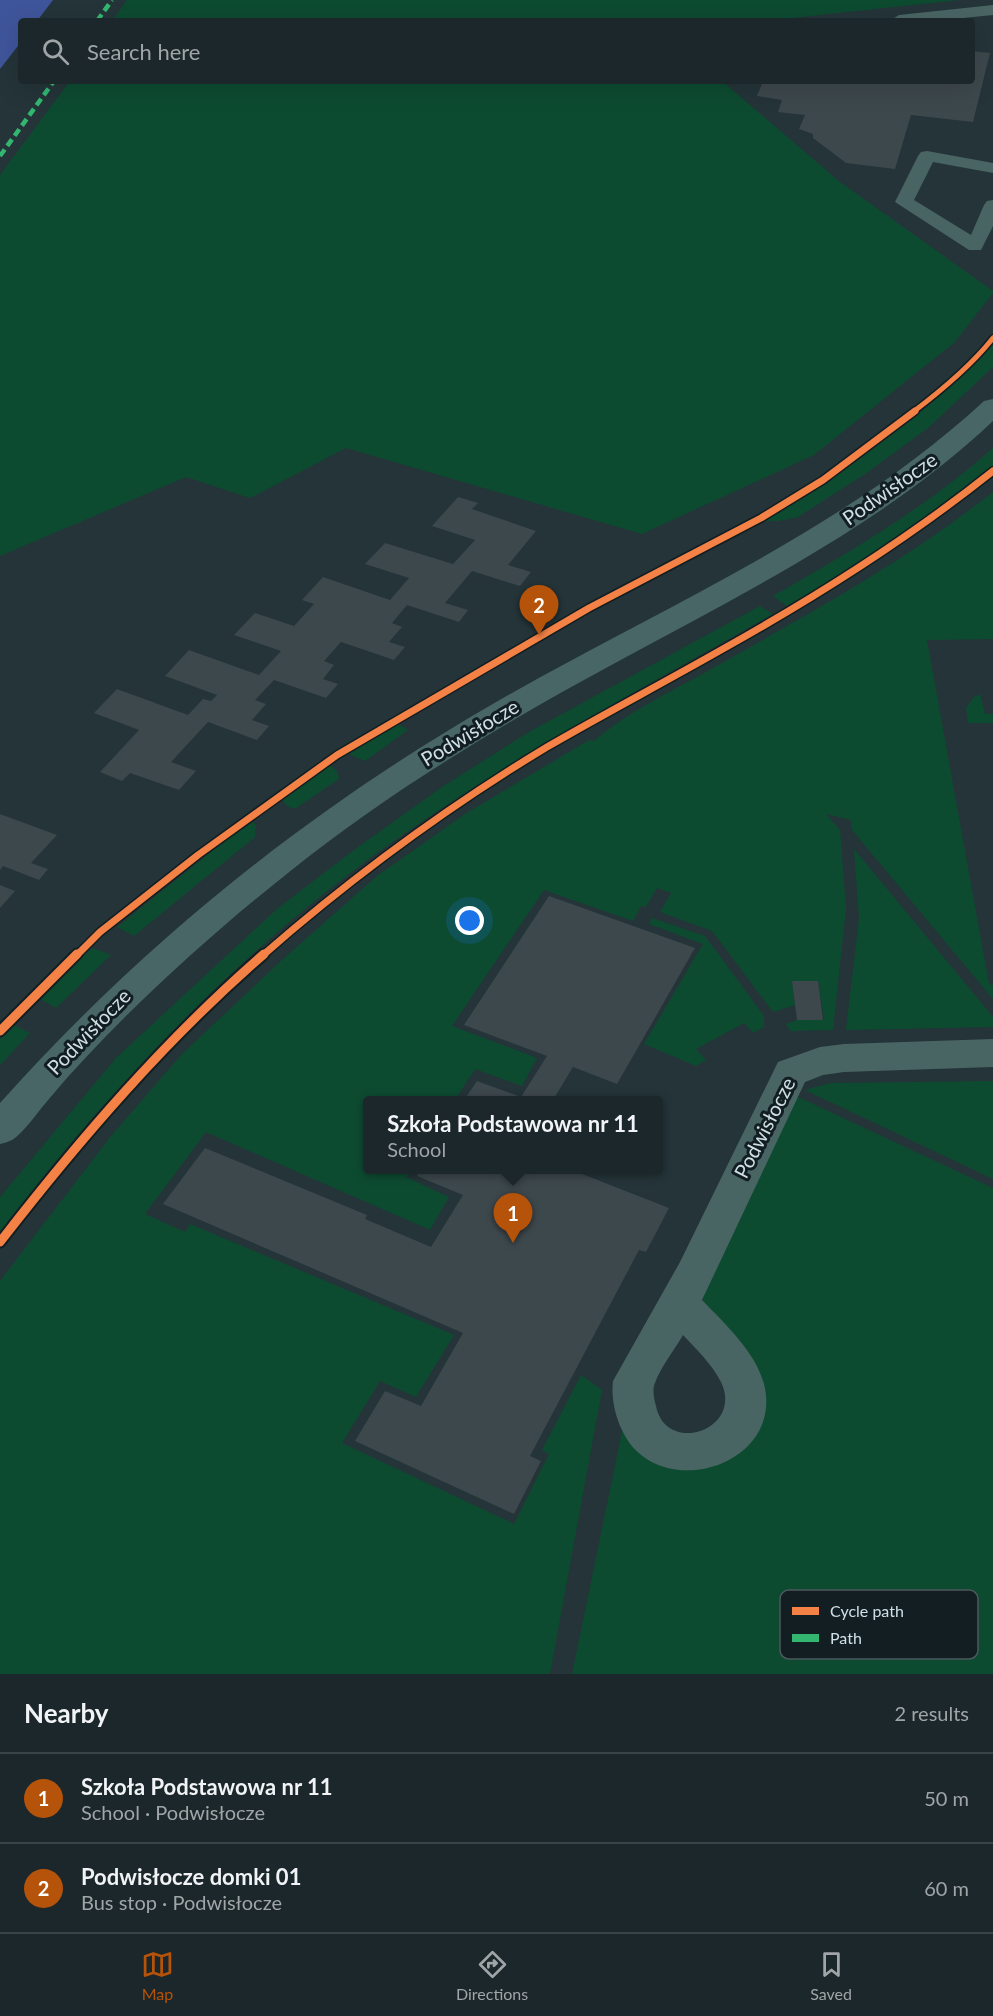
<!DOCTYPE html>
<meta charset="utf-8">
<style>
body{margin:0;font-family:Lato,sans-serif;background:#283336;color:#f1f3f6}
.you{position:absolute;left:470px;top:921px;width:21px;height:21px;margin:-15px;border:4px solid #fff;border-radius:50%;background:#1a73e8;box-shadow:0 0 0 9px #1a73e833}
.badge{display:grid;place-items:center;width:39px;height:39px;border-radius:50%;background:#b45309;color:#fff;font-size:20px;font-weight:700}
.pin{position:absolute;translate:-50% -50px;filter:drop-shadow(0 2px 3px #0008)}
.pin::after{content:'';position:absolute;top:32px;width:21px;height:18px;background:inherit;clip-path:polygon(0 0,100% 0,50% 100%)}
.popup{position:absolute;left:363px;top:1096px;width:300px;height:78px;box-sizing:border-box;display:grid;place-content:center;border-radius:6px;background:#1b272a;filter:drop-shadow(0 2px 4px #0005);font-size:20px;white-space:nowrap;color:#a0a5a8}
.popup b{font-size:22px;color:#f1f3f6}
.popup::after{content:'';position:absolute;left:50%;top:100%;margin-left:-12px;border:12px solid transparent;border-top-color:#1b272a}
.list{margin:0;padding:0;list-style:none}
h2{display:flex;justify-content:space-between;align-items:center;height:78px;margin:0;padding:0 24px;font-size:26px}
h2 small{font-size:20px;font-weight:400;color:#a0a5a8}
.list li{display:grid;grid-template-columns:39px 1fr auto;gap:18px;align-items:center;box-sizing:border-box;height:90px;padding:0 24px;border-top:2px solid #394447}
.list b{display:block;font-size:22px;white-space:nowrap}
.list p{margin:0;font-size:20px;white-space:nowrap;color:#a0a5a8}
.list em{font-size:20px;font-style:normal;color:#a0a5a8}
.icon{flex:none;width:33px;height:33px;fill:none;stroke:currentColor;stroke-width:2;stroke-linecap:round;stroke-linejoin:round}
.map{position:relative;flex:none;width:993px;height:1674px;overflow:hidden}
.search{position:absolute;background:#1b272a;box-shadow:0 6px 24px #0002;left:18px;right:18px;top:18px;height:66px;display:flex;align-items:center;gap:15px;box-sizing:border-box;padding:0 21px;border-radius:6px;color:#a0a5a8;font-size:22px}
.sheet{height:258px;background:#1b272a}
nav{display:flex;justify-content:space-around;align-items:center;box-sizing:border-box;height:84px;border-top:2px solid #394447;background:#1b272a;font-size:16px;color:#a0a5a8}
nav a{display:grid;justify-items:center;gap:3px}
nav .on{color:#b45309}
.map>svg:first-child{display:block}
.green{fill:#0d4b31}
.water{fill:#3f559b}
.building{fill:#3d484d}
.lines{fill:none;stroke-linecap:round;stroke-linejoin:round}
.lane{fill:#496563;fill-rule:evenodd}
.street{fill:#496563;fill-rule:evenodd}
.secondary{fill:#476665;fill-rule:evenodd}
.quiet{stroke:#33b770;stroke-width:4.5;stroke-dasharray:8 4.5;stroke-linecap:butt}
.cycleway-far2-casing{stroke:#121e21;stroke-width:8}
.cycleway-far1-casing{stroke:#121e21;stroke-width:10}
.cycleway-casing{stroke:#121e21;stroke-width:13}
.cycleway-far2{stroke:#f48246;stroke-width:5}
.cycleway-far1{stroke:#f48246;stroke-width:7}
.cycleway{stroke:#f48246;stroke-width:9}
.labels{text-anchor:middle;stroke-width:6;stroke-linejoin:round;paint-order:stroke}
.street-label{font-size:20px;fill:#cfe0e4;stroke:#121e21}
.key{fill:#121e21;stroke:#4b585c;stroke-width:1.5}
.key-label{font-size:16px;fill:#cfe0e4}
</style>
<div class="map">
<svg width="993" height="1674" viewBox="0 0 993 1674">
<rect width="100%" height="100%" fill="#243438"/>
<g class="green">
<polygon points="127,0 959,0 764,21 112,21"/>
<polygon points="70,81 722,81 840,182 993,291 993,293 955,342 814,455 642,534 346,448 250,498 186,477 0,556 0,175"/>
<path d="M993 345V367L928 428 865 474 798 517 779 521H765C849 468 924 417 993 345Z"/>
<path d="M993 448V468L978 481 869 558 787 606 773 596C850 552 927 507 993 448Z"/>
<path d="M993 492V639L927 640 989 984 993 985V999L852 830 851 820 826 814 840 830 846 908 833 1030 790 1031 786 1024 797 1020H824L818 981H792L795 1005 773 1012 712 931 660 912 671 893 657 888 646 907 641 906 633 921 544 890 452 1026 537 1058 522 1086 475 1069 455 1100H368V1170H411L406 1177 449 1197 430 1230 206 1132 145 1214 185 1232 190 1224 454 1335 416 1397 380 1381 342 1443 514 1524 549 1454 542 1450 581 1375 602 1390 550 1674H0V1281L111 1136 182 1054 283 959 377 876 465 814 589 740 594 741C628 711 682 686 722 663 817 609 907 560 993 492Z"/>
<path d="M760 606 773 614C638 691 499 764 373 856 230 961 107 1091 0 1232V1197L116 1058 278 908 358 847 442 787 529 732Z"/>
<polygon points="980,694 985,714 993,714 993,723 968,723 966,708 974,697"/>
<polygon points="397,723 408,730 365,761 349,754"/>
<path d="M330 765 337 771 339 779 296 808C289 808 286 807 283 800L284 796Z"/>
<polygon points="251,820 256,825 255,837 134,936 117,927"/>
<polygon points="854,849 993,1017 993,1027 846,1030 859,918"/>
<polygon points="652,918 705,936 764,1016 764,1027 753,1033 744,1023 696,1049 706,1060 696,1066 644,1044 703,944 649,924"/>
<polygon points="92,948 111,955 56,1008 38,998"/>
<polygon points="13,1025 30,1033 0,1065 0,1039"/>
<polygon points="993,1081 993,1179 805,1090 830,1083"/>
<polygon points="796,1096 993,1188 993,1674 572,1674 624,1422 740,1445 703,1301 701,1283"/>
</g>
<polygon class="water" points="0,0 53,0 37,21 21,21 21,42 0,69"/>
<g class="building">
<polygon points="972,51 990,53 973,122 911,115 895,169 846,163 813,138 813,134 799,129 805,115 778,112 782,100 757,96 763,81 972,81"/>
<polygon points="458,497 478,503 472,509 536,531 508,565 531,572 520,586 472,571 445,603 468,610 459,622 407,605 392,623 402,627 389,642 405,647 394,660 341,642 324,661 334,665 323,679 338,684 326,698 274,680 255,700 266,704 252,720 269,726 257,740 208,722 171,762 196,771 179,790 130,773 122,781 100,772 139,730 94,713 117,689 188,715 203,699 211,701 217,695 165,676 189,650 259,675 281,651 234,635 255,613 294,626 314,604 302,600 323,577 390,600 409,578 365,564 385,543 453,564 475,540 432,526"/>
<polygon points="0,814 57,835 31,863 48,869 39,880 3,866 0,870"/>
<polygon points="0,885 15,891 0,908"/>
<polygon points="549,896 695,948 617,1084 573,1067 553,1100 464,1100 477,1081 521,1097 547,1056 464,1025"/>
<polygon points="792,981 818,981 823,1020 797,1020"/>
<polygon points="205,1148 367,1215 365,1219 431,1247 463,1195 417,1176 421,1170 572,1170 669,1208 646,1252 639,1250 530,1456 541,1461 514,1514 355,1441 385,1391 421,1406 463,1333 163,1204"/>
</g>
<g class="lines">
<g class="lane">
<polygon points="993,5 993,15 934,21 891,20 899,15"/>
<polygon points="927,151 993,163 993,173 933,162 914,200 971,235 984,205 987,201 993,200 993,226 981,250 969,250 895,202 918,156 921,152"/>
</g>
<path class="street" d="M993 1039V1067L844 1072 823 1075 805 1082 702 1300C725 1324 755 1351 764 1384 785 1467 656 1505 622 1430 615 1415 611 1398 613 1381L680 1262 778 1062 820 1047 844 1044ZM683 1335C696 1349 712 1364 721 1382 744 1430 666 1456 656 1406 654 1399 652 1389 655 1383 660 1368 675 1349 683 1335Z"/>
<path class="secondary" d="M993 399V421C884 524 747 591 617 662 502 724 390 791 288 873 231 918 177 966 125 1017 99 1043 73 1070 49 1099 39 1110 24 1133 12 1140 8 1142 4 1143 0 1144V1103C142 944 306 812 491 705 658 608 840 534 984 401Z"/>
<g class="quiet">
<polyline points="97,21 112,0"/>
<polyline points="0,156 54,81"/>
</g>
<g class="cycleway-far2-casing">
<path id="cycleway-far2" d="M913 412C942 390 971 366 993 338"/>
</g>
<g class="cycleway-far1-casing">
<g id="cycleway-far1">
<polyline points="76,956 100,932 198,855 337,755 589,608 761,518 823,480 915,411"/>
<path d="M262 956C351 878 446 808 547 747 604 714 663 683 721 650 816 597 908 539 993 471"/>
</g>
</g>
<g class="cycleway-casing">
<g id="cycleway">
<polyline points="0,1031 77,954"/>
<path d="M0 1242C80 1139 165 1040 264 954"/>
</g>
</g>
<use href="#cycleway-far2" class="cycleway-far2"/>
<use href="#cycleway-far1" class="cycleway-far1"/>
<use href="#cycleway" class="cycleway"/>
</g>
<g class="labels">
<g class="street-label">
<text transform="translate(890 489) rotate(-35)" y="7">Podwisłocze</text>
<text transform="translate(470 733) rotate(-31)" y="7">Podwisłocze</text>
<text transform="translate(89 1032) rotate(-46)" y="7">Podwisłocze</text>
<text transform="translate(765 1128) rotate(-63)" y="7">Podwisłocze</text>
</g>
</g>
<rect x="780" y="1590" width="198" height="69" rx="9" class="key"/>
<rect x="792" y="1607" width="27" height="8" fill="#f48246"/>
<rect x="792" y="1634" width="27" height="8" fill="#33b770"/>
<g class="key-label">
<text x="830" y="1617">Cycle path</text>
<text x="830" y="1644">Path</text>
</g>
</svg>
<div class="you"></div>
<div class="pin badge" style="left:513px;top:1243px">1</div>
<div class="popup"><b>Szkoła Podstawowa nr 11</b>School</div>
<div class="pin badge" style="left:539px;top:635px">2</div>
<div class="search"><svg class="icon" aria-label="search" viewBox="0 0 24 24"><circle cx="10" cy="10" r="6"/><path d="M15 15l6 6"/></svg>Search here</div>
</div>
<section class="sheet">
<h2>Nearby<small>2 results</small></h2>
<ul class="list">
<li><span class="badge">1</span><div><b>Szkoła Podstawowa nr 11</b><p>School · Podwisłocze</p></div><em>50 m</em></li>
<li><span class="badge">2</span><div><b>Podwisłocze domki 01</b><p>Bus stop · Podwisłocze</p></div><em>60 m</em></li>
</ul>
</section>
<nav>
<a class="on"><svg class="icon" aria-label="map" viewBox="0 0 24 24"><path d="M3 6l6-2 6 2 6-2v14l-6 2-6-2-6 2zM9 4v14M15 6v14"/></svg>Map</a>
<a><svg class="icon" aria-label="directions" viewBox="0 0 24 24"><path d="M12 3l9 9-9 9-9-9zM9 14v-3h6M13 9l2 2-2 2"/></svg>Directions</a>
<a><svg class="icon" aria-label="saved" viewBox="0 0 24 24"><path d="M7 4h10v16l-5-4-5 4z"/></svg>Saved</a>
</nav>
